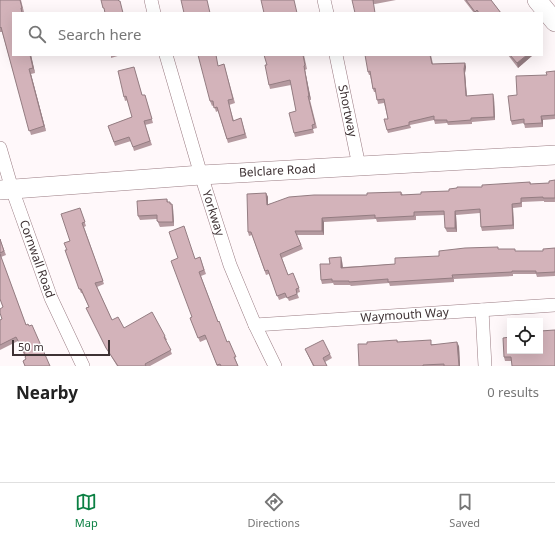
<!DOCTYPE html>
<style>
body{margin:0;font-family:"Noto Sans",sans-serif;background:#f6f6f6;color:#222}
.controls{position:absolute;right:12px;bottom:12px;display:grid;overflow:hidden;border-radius:0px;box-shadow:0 4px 16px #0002}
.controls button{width:36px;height:36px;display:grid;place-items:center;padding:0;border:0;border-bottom:1px solid #e0e0e0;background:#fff;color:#222;font:20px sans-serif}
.scale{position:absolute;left:12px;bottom:10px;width:98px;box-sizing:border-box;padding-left:4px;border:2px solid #3e3234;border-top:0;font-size:11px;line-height:14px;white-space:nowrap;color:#3e3234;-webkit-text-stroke:3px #fff;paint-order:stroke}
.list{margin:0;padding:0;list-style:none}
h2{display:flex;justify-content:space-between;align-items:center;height:52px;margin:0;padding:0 16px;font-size:17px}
h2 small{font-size:13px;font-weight:400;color:#767676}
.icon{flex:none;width:22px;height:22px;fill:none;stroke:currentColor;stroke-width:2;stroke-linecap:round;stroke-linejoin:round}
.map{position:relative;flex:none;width:555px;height:366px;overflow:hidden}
.search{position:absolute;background:#fff;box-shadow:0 4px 16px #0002;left:12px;right:12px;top:12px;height:44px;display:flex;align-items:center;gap:10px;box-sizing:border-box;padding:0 14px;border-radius:0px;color:#767676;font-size:15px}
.sheet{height:116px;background:#fff}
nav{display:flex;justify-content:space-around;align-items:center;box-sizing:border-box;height:56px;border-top:1px solid #e0e0e0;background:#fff;font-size:11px;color:#767676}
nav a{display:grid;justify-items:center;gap:2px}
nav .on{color:#0b8043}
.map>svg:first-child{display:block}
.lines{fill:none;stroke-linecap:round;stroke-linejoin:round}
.street-casing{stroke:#9b7d84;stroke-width:14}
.secondary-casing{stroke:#9b7d84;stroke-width:20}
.street{stroke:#fff;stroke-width:13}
.secondary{stroke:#fff;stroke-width:19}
.wall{fill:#b59aa0}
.shaded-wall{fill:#947d82}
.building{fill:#d3b3ba;stroke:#947d82}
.labels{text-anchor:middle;stroke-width:4;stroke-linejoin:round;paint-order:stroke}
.street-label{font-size:12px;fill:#3e3234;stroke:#fff}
</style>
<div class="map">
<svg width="555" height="366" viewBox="0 0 555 366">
<rect width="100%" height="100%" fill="#fff8fa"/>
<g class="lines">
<g class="street-casing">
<g id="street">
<polyline points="151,0 154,13"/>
<polyline points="324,0 327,13"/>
<path id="s1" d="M166 55 201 175 230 265 255 325 275 366"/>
<path id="s2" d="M336 55 359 166"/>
<path id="s3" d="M0 148 12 189 51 298 83 366"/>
<polyline points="482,310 485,366"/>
<path id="s4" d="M255 325 555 305"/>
</g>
</g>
<g class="secondary-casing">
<g id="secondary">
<polyline points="537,0 555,22"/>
<path id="s5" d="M0 190 201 175 555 155"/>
</g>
</g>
<use href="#street" class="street"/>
<use href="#secondary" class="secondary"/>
</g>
<g class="wall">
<polygon points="0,0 21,0 24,12 13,13 31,55 35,73 31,74 46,131 31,135 2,32 0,32"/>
<polygon points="352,0 396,0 375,4"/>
<polygon points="464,0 491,0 501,13 474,13"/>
<polygon points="111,55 121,55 111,58"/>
<polygon points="304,55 307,69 305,70 311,100 310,100 317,128 313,129 314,133 295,137 294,133 296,111 291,85 270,89 269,85 267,65"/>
<polygon points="431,55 433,64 465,63 466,67 465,73 467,96 494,98 495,120 472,122 472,124 448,125 447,123 435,124 434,120 410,125 411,128 388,133 387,130 388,119 384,103 378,104 376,92 374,92 373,89 370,75 369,75 368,72"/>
<polygon points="508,55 533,55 518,68"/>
<polygon points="224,64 231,89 235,103 229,105 234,121 241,118 247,138 228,143 218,111 216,112 214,105 212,106 210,101 219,66"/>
<polygon points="135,71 142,95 145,95 153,123 145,125 152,145 134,151 131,141 115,146 108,126 132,117 128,100 125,101 124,97"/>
<polygon points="555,71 555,119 543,120 543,127 525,128 524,123 512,125 511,121 517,95 547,75"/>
<polygon points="555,180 555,202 544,202 544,201 522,202 522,207 513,208 514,229 482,231 481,227 480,213 456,215 457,232 447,232 445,228 445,215 416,216 416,220 377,222 376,219 324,222 324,235 297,235 303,249 282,258 288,275 299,288 300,292 297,293 299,298 289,301 287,297 279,300 269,274 266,275 252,235 249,236 248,232 266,193 268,197 268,204 401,192 403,195 421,194 530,182 531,184 549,183"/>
<polygon points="167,199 168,202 170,202 171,204 172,204 173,208 174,226 160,227 159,225 157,219 140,220 138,216"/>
<polygon points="80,208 86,226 84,227 104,284 97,287 112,320 124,328 165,336 167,340 166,340 172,354 150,366 117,366 108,351 88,311 86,308 89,307 82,293 81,293 65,250 67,250"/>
<polygon points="0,239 6,255 1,257 26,325 50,366 25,366 23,361 26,359 25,357 18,341 0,350 0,320 2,319 3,307 0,299"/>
<polygon points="555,248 555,276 537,277 536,274 513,274 513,276 454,279 454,282 390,286 389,283 351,286 350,285 334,285 333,283 322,284 321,280 330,264 342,261 343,267 395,264 439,256 499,249 516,251 543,251"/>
<polygon points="200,257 206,274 201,276 218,322 227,342 229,341 238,366 217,366 207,339 200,342 190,318 192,317 178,258 195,259"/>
<polygon points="555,330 512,361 505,361 504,357 510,351"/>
<polygon points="397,340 398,342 459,346 460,366 359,366 367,344"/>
<polygon points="305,349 330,354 332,358 325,362 327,366 313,366"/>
</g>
<g class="shaded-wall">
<polygon points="30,55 31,55 35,73 33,68"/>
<polygon points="527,55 533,55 518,68 517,63"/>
<polygon points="465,63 466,67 465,73 467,99 466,96 464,69"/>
<polygon points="304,66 305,70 311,100 309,96"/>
<polygon points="29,69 31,74 46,131 44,126"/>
<polygon points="493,94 494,98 495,120 494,117"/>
<polygon points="541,116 543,120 543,127 542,123"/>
<polygon points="266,193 268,197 268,209 267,205"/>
<polygon points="172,204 173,208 174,226 173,222"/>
<polygon points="512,204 513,208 514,229 513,225"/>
<polygon points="455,211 456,215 457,232 455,228"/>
<polygon points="322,218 324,222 324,235 322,231"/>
<polygon points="341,257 342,261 343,271 341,268"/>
<polygon points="457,342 459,346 460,366 459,366"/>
</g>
<g class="building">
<polygon points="0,0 20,0 22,8 21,8 22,13 13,13 13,55 30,55 33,68 29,69 44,126 29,131 1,27 0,28"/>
<polygon points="101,0 118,0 119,1 120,1 123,13 105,13 104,8 103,8"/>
<polygon points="181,0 207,0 210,13 184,13"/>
<polygon points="261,0 294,0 297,13 264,13"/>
<polygon points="352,0 374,0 373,0 375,13 355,13"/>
<polygon points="466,0 491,0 501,13 479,13 477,10 475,12"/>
<polygon points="198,55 216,55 218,66 224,64 233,99 228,100 233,121 241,118 245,134 227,139 217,107 214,108 213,101 210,101"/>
<polygon points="264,55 303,55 305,65 304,66 309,96 308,96 315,124 312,125 313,129 294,133 289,113 296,111 290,80 269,85 265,65 267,65"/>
<polygon points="365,55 430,55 432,64 465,63 464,69 466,96 493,94 494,117 471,118 471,120 447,122 447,120 434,120 434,116 409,122 409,125 387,130 384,119 388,119 384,99 377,100 375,88 373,89 370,71 368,72"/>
<polygon points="510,55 527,55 517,63"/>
<polygon points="134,67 142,95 145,95 152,119 144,121 150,141 133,147 129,137 114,142 108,126 132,117 126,96 124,97 118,71"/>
<polygon points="555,71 555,115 541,116 542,123 524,124 524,119 511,121 508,96 517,95 516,76 547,75 546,72"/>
<polygon points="555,180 555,198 543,198 543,197 521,198 521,203 512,204 513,225 481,227 480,209 455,211 455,228 445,228 444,211 414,212 414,216 375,218 375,215 322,218 322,231 295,231 301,245 280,254 288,275 293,273 299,288 296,289 297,294 287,298 285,293 277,296 268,270 265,271 251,232 248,232 247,194 266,193 267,205 289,197 314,195 367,195 367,193 401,192 401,195 421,194 421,192 449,191 449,189 457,188 457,187 482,187 482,185 530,182 530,184 549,183 549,181"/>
<polygon points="167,199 167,202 170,202 170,204 172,204 173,222 158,222 158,221 157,221 157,215 138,216 137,201"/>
<polygon points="80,208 85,222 82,223 103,281 95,283 112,320 118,317 124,328 152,312 165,336 164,337 171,350 145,364 146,366 118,366 106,348 86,308 89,307 81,289 79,289 65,250 67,250 64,243 70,241 61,214"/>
<polygon points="184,226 195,259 200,257 204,270 199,272 218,322 219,321 227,342 229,341 236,357 234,357 238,366 221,366 220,364 217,365 205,335 198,338 190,318 192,317 171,261 178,258 169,232"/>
<polygon points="0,239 4,251 0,253"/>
<polygon points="498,247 498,249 515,249 515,251 543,251 543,249 555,248 555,272 536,273 536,271 512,271 512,272 452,275 453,278 388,282 388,279 349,282 349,281 332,281 332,279 321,280 320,264 330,264 329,258 341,257 341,268 395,264 395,258 439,256 439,251 465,248"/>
<polygon points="0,254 26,325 28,324 29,326 32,325 50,366 25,366 23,361 26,359 25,357 26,356 16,337 0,345 0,320 2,319 0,313 0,309 3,307 0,299"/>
<polygon points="555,330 555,366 512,366 511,357 504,357 503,338 510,337 510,351 540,351 540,331"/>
<polygon points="323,340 330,354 323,358 327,366 314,366 305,349"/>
<polygon points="397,340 397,342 431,340 431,345 457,342 459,366 444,366 444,364 423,365 423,366 359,366 358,344 367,344 367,342"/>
</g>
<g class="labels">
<g class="street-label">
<text dy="4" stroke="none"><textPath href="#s2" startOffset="57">Shortway</textPath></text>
<text dy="4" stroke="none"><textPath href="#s5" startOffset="278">Belclare Road</textPath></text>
<text dy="4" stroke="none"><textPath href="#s1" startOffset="165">Yorkway</textPath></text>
<text dy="4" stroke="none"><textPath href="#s3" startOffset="117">Cornwall Road</textPath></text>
<text dy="4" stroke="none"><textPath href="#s4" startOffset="150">Waymouth Way</textPath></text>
</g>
</g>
</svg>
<div class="controls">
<button><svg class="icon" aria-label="locate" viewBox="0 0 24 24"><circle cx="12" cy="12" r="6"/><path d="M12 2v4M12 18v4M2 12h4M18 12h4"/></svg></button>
</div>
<div class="scale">50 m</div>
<div class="search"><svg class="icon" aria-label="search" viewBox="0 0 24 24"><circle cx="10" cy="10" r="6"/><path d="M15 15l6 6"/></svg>Search here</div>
</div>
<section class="sheet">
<h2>Nearby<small>0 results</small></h2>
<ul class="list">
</ul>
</section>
<nav>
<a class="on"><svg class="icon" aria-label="map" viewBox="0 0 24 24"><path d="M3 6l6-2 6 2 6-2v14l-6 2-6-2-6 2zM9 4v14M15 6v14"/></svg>Map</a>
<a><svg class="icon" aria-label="directions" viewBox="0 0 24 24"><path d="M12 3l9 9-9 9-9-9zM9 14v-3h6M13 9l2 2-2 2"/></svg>Directions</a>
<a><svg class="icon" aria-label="saved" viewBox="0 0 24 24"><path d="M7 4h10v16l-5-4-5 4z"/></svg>Saved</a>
</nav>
